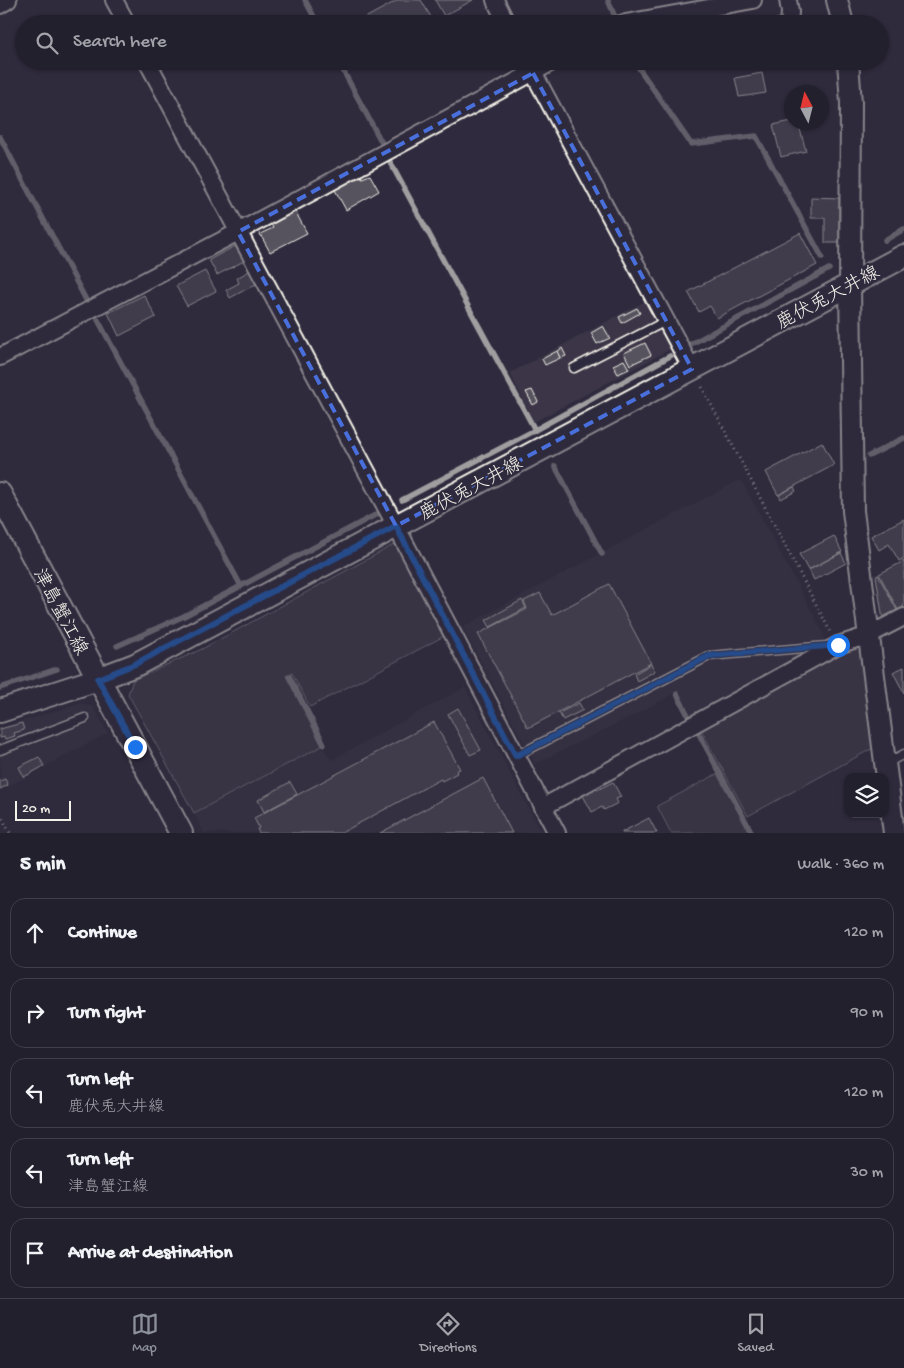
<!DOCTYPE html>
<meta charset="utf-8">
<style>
body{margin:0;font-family:"Gochi Hand","Klee One",sans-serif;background:#2b2836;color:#f1f3f6}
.controls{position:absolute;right:15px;bottom:15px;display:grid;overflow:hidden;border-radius:10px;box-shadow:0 1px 4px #0004}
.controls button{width:45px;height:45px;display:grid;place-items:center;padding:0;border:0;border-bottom:1px solid #403e4a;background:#23202e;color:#f1f3f6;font:25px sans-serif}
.compass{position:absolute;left:784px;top:85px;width:45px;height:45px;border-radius:50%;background:#23202e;box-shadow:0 1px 4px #0004;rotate:353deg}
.scale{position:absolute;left:15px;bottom:12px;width:56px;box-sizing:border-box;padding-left:5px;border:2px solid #f4f1e8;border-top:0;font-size:14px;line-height:18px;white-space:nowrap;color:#f4f1e8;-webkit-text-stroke:4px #2f2a3d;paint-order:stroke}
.stop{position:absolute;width:15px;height:15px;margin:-11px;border:4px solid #1a73e8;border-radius:50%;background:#fff}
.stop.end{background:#1a73e8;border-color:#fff;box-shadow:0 1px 5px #0008}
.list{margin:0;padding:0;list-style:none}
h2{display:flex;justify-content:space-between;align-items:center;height:65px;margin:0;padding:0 20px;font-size:21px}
h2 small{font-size:16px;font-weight:400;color:#a3a3aa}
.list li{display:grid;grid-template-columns:32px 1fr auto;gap:15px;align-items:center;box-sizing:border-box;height:70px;margin:0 10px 10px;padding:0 10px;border:1px solid #403e4a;border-radius:15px}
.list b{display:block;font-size:19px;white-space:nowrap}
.list p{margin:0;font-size:16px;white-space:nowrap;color:#a3a3aa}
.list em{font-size:16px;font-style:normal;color:#a3a3aa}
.icon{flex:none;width:28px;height:28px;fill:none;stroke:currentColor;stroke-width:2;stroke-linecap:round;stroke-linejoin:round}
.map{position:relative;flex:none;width:904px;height:833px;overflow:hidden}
.search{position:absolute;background:#23202e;box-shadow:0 1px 4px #0004;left:15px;right:15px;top:15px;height:55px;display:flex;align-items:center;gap:12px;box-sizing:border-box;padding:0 18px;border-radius:28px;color:#a3a3aa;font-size:19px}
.sheet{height:465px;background:#23202e}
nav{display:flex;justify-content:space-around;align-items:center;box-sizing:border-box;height:70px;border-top:1px solid #403e4a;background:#23202e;font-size:14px;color:#a3a3aa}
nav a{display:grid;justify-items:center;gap:2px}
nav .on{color:#8c9099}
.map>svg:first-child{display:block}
.built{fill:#3b3647}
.green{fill:#454050;stroke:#9c989c}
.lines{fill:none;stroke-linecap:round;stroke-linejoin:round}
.stream{stroke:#a19ea0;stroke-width:5.5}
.building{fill:#56525f;stroke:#f4f1e8}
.service-casing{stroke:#f4f1e8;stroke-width:11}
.minor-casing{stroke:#f4f1e8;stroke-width:20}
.tertiary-casing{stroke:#f4f1e8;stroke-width:24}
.secondary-casing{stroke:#f4f1e8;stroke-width:26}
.path{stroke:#f4f1e8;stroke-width:3;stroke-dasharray:1 4;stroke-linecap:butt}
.service{stroke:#2f2a3d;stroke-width:8}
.minor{stroke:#2f2a3d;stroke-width:16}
.tertiary{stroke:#2f2a3d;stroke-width:20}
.secondary{stroke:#2f2a3d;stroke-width:22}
.route{stroke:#1a73e8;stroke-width:6}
.marked{fill:none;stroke:#486fdb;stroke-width:4;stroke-dasharray:10 6;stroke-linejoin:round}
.labels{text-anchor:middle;stroke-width:4;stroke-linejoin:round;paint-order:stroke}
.street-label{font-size:19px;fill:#f4f1e8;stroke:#2f2a3d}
</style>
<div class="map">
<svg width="904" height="833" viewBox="0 0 904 833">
<rect width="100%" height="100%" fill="#2f2a3d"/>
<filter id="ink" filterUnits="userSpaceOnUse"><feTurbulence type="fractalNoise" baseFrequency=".02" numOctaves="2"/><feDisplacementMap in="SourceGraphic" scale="10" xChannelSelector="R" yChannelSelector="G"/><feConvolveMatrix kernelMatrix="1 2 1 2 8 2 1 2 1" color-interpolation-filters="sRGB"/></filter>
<g filter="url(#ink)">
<g class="built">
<polygon points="649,299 673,348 534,422 510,373"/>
<polygon points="741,479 825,636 821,645 691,714 678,692 629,718 535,764 462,627"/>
<polygon points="465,687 542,833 204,833 194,813 322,746 331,760"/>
<polygon points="81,703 94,707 108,733 0,791 0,728"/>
</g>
<g class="green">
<polygon points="397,543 448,634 310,707 292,673 286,676 322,746 194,813 128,694 133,680 202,649"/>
<polygon points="859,644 873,748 748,816 699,726 848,646"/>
<polygon points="717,774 750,833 671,833 657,806"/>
</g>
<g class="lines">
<g class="stream">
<polyline points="305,0 318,24"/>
<polyline points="608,0 615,17"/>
<polyline points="338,61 383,145"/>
<polyline points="634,61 691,144 756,136 822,257"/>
<polyline points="0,137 86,300"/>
<polyline points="389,160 535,430"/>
<polyline points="885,240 904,229"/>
<polyline points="98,320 241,586"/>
<polyline points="691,344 829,269"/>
<polyline points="869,456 904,438"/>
<polyline points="555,466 602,554"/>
<polyline points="402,500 535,430 670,356"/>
<polyline points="117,646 184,616 379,513"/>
<polyline points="289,676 324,744"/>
<polyline points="0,688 57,669"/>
<polyline points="677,694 690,719"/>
<polyline points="699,734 752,833"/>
</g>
</g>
<g class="building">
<polygon points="398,0 421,0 435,24 354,24"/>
<polygon points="435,0 473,0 444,16"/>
<polygon points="781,18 782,24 762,24 762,22"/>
<polygon points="349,61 369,61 354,70"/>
<polygon points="762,73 766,93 739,97 735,78"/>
<polygon points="792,121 792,122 798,122 806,151 781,157 773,125"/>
<polygon points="361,175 362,178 370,175 379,191 346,210 335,190"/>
<polygon points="811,197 839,198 839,243 825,243 825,218 811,218"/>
<polygon points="295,211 307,233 270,252 260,234 273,228 271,224"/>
<polygon points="800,233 817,265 717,318 710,306 699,312 688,292"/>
<polygon points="235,246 244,261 217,275 209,260"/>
<polygon points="205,271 216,291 187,306 176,286"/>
<polygon points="249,271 256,284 230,298 226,290 239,283 237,278"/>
<polygon points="144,295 156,317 119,336 108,313"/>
<polygon points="637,308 640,313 622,323 619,317"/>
<polygon points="603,326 610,338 597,344 591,333"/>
<polygon points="645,343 651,355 630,365 624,353"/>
<polygon points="562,348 566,356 561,358 558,351"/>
<polygon points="557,351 560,358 545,365 542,359"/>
<polygon points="624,360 629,369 618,374 613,365"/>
<polygon points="532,390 538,402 533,405 526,392"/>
<polygon points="822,442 834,465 778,495 766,472"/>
<polygon points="794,487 796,491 781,499 779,495"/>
<polygon points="904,519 904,558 899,561 889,544 879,550 871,536"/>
<polygon points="834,536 842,552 808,570 799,554"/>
<polygon points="841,553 846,563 814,580 809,570"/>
<polygon points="904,561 904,606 898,610 879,574"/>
<polygon points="878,575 898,612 883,620 876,576"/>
<polygon points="609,584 651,663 528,728 478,634 527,609 524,601 540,593 552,615"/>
<polygon points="522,600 526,608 490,627 486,620"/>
<polygon points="651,664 655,671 637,681 634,674"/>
<polygon points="904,667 904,693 893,672"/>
<polygon points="579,703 583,710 563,720 559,713"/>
<polygon points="458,708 481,750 470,755 448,714"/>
<polygon points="434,722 460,769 456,771 457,773 442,781 441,779 341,833 259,833 257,829 259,828 254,818"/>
<polygon points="22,723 24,730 14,733 15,736 5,739 4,737 0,738 0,729"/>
<polygon points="39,757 44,766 24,777 19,767"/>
<polygon points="483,778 512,833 380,833"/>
<polygon points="5,779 8,785 0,789 0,781"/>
<polygon points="290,782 297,794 264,812 258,800"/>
<polygon points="613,782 621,797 616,799 618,803 604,810 602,807 592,812 582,794 595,788 597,790"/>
<polygon points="649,818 657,833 622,833 622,832"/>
</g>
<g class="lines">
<g class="service-casing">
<g id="service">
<polyline points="574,368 666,321"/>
<polyline points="0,750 85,718"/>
<polyline points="516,756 709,656 827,646"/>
<polyline points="887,763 904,754"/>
</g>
</g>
<g class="minor-casing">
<g id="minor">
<polyline points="114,0 127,24"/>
<polyline points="495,0 507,24"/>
<polyline points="788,0 790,12 789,24"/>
<polyline points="0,5 8,0"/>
<polyline points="620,24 753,0"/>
<polyline points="147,61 396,526 557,833"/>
<polyline points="527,61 692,369"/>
<polyline points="0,357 238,232 554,61"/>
<polyline points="543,807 838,645 869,635 904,617"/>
</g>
</g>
<g class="tertiary-casing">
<g id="tertiary">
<polyline points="837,0 843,24"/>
<polyline points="848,61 851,103 850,284 853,511 894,833"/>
</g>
</g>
<g class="secondary-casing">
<g id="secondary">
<polyline points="0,494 181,833"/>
<polyline points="0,711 98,679 135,665 904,256"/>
</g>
</g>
<g class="path">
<polyline points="702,387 830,631"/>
<polyline points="0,814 10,833"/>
</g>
<use href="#service" class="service"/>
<use href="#minor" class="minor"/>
<use href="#tertiary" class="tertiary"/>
<use href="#secondary" class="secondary"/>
</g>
</g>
<g class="lines" filter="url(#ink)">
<polyline class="route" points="135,747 98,679 135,664 396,526 516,756 709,656 838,645"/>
</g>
<path d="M0 0H904V833H0ZM533 73 692 369 396 526 238 232Z" fill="#2f2a3d" fill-opacity=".55" fill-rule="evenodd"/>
<path class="marked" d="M533 73 692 369 396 526 238 232Z"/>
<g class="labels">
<g class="street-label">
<text transform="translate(827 296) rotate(-28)" y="7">鹿伏兎大井線</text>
<text transform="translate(470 487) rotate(-28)" y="7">鹿伏兎大井線</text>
<text transform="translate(62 611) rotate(62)" y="7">津島蟹江線</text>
</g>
</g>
</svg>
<div class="controls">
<button><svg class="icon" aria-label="layers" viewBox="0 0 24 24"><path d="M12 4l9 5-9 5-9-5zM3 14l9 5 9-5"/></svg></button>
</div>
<svg class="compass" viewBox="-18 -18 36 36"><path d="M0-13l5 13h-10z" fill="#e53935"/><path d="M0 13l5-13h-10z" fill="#a3a3aa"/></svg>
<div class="scale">20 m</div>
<div class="stop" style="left:838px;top:645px"></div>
<div class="stop end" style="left:135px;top:747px"></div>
<div class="search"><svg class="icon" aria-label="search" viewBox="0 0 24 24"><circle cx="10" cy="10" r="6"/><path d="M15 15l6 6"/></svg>Search here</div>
</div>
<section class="sheet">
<h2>5 min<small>Walk · 360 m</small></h2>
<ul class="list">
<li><svg class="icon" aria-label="ahead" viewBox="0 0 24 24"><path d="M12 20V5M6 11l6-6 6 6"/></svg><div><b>Continue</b></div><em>120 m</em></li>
<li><svg class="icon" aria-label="right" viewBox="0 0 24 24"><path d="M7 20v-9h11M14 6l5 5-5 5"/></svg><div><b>Turn right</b></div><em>90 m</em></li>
<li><svg class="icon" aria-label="left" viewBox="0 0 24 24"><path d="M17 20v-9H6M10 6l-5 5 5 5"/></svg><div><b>Turn left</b><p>鹿伏兎大井線</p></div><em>120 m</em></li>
<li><svg class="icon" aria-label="left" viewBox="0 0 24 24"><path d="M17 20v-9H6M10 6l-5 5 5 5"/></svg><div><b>Turn left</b><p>津島蟹江線</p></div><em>30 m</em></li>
<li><svg class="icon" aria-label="arrive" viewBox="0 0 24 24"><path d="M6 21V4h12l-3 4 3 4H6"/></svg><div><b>Arrive at destination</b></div></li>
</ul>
</section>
<nav>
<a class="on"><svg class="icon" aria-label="map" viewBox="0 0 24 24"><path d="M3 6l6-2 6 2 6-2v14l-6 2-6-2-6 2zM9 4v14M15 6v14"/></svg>Map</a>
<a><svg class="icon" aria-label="directions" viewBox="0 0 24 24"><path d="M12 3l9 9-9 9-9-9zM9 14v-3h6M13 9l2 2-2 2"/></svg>Directions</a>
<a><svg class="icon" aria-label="saved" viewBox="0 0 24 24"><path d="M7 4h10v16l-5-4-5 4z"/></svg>Saved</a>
</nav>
